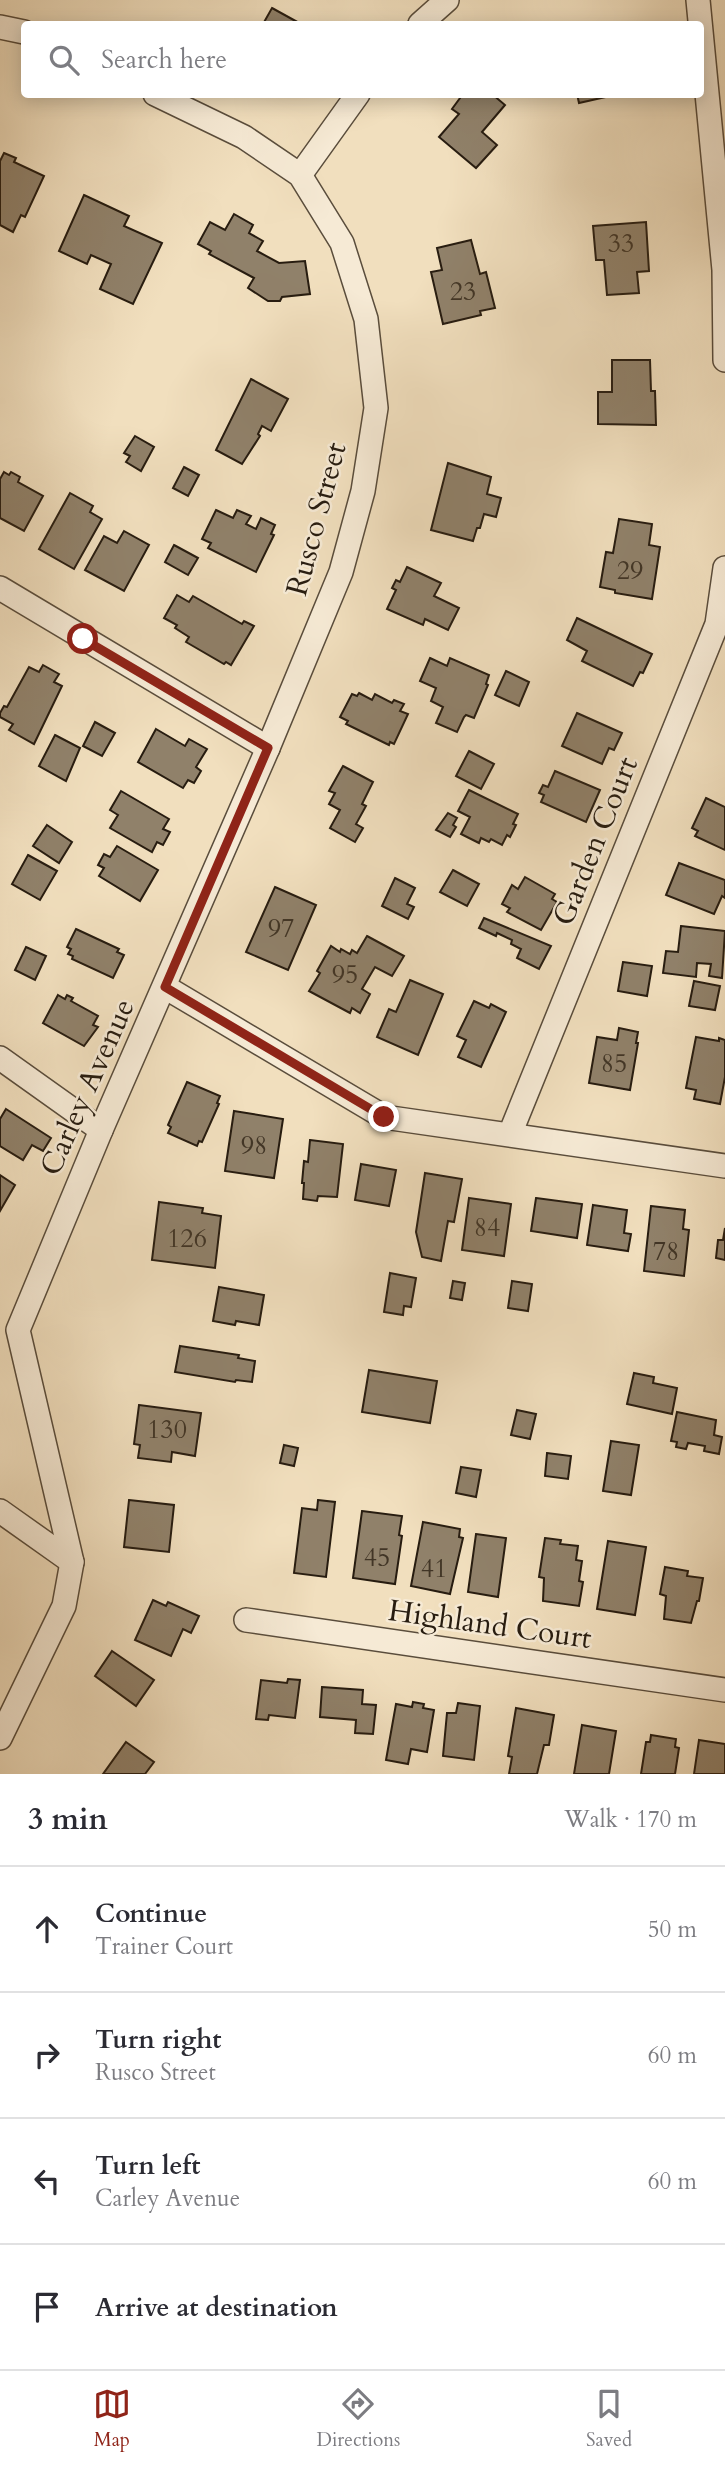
<!DOCTYPE html>
<meta charset="utf-8">
<style>
body{margin:0;font-family:Cardo,serif;background:#f7f7f7;color:#2b2b33}
.stop{position:absolute;width:21px;height:21px;margin:-16px;border:5px solid #8f2418;border-radius:50%;background:#fff}
.stop.end{background:#8f2418;border-color:#fff;box-shadow:0 2px 7px #0008}
.list{margin:0;padding:0;list-style:none}
h2{display:flex;justify-content:space-between;align-items:center;height:91px;margin:0;padding:0 28px;font-size:30px}
h2 small{font-size:23px;font-weight:400;color:#7c7c81}
.list li{display:grid;grid-template-columns:46px 1fr auto;gap:21px;align-items:center;box-sizing:border-box;height:126px;padding:0 28px;border-top:2px solid #e1e1e2}
.list b{display:block;font-size:26px;white-space:nowrap}
.list p{margin:0;font-size:23px;white-space:nowrap;color:#7c7c81}
.list em{font-size:23px;font-style:normal;color:#7c7c81}
.icon{flex:none;width:38px;height:38px;fill:none;stroke:currentColor;stroke-width:2;stroke-linecap:round;stroke-linejoin:round}
.map{position:relative;flex:none;width:725px;height:1774px;overflow:hidden}
.search{position:absolute;background:#fff;box-shadow:0 4px 18px #0003;left:21px;right:21px;top:21px;height:77px;display:flex;align-items:center;gap:18px;box-sizing:border-box;padding:0 24px;border-radius:7px;color:#7c7c81;font-size:26px}
.sheet{height:595px;background:#fff}
nav{display:flex;justify-content:space-around;align-items:center;box-sizing:border-box;height:98px;border-top:2px solid #e1e1e2;background:#fff;font-size:19px;color:#7c7c81}
nav a{display:grid;justify-items:center;gap:4px}
nav .on{color:#8f2418}
.map>svg:first-child{display:block}
.building{fill:#90816a;stroke:#271c10;stroke-width:2}
.lines{fill:none;stroke-linecap:round;stroke-linejoin:round}
.street-casing{stroke:#5a4d3c;stroke-width:26}
.street{stroke:#f6ead5;stroke-width:23}
.route{stroke:#8f2418;stroke-width:9}
.labels{text-anchor:middle;stroke-width:5;stroke-linejoin:round;paint-order:stroke}
.number-label{font-size:26px;fill:#413526}
.street-label{font-size:30px;fill:#271c10;stroke:#f6ead5}
</style>
<div class="map">
<svg width="725" height="1774" viewBox="0 0 725 1774">
<rect width="100%" height="100%" fill="#f1dfbe"/>
<filter id="stains"><feTurbulence type="fractalNoise" baseFrequency=".00286" numOctaves="4"/><feColorMatrix values="0 0 0 0 .2 0 0 0 0 .09 0 0 0 0 .02 0 0 0 .5 -.17"/></filter>
<radialGradient id="worn" r=".72"><stop offset=".6" stop-color="#630" stop-opacity="0"/><stop offset="1" stop-color="#630" stop-opacity=".3"/></radialGradient>
<g class="building">
<polygon points="272,8 301,24 263,24"/>
<polygon points="463,94 492,94 505,105 482,132 497,145 476,168 439,137 459,114 452,109"/>
<polygon points="577,94 619,94 579,103"/>
<polygon points="4,153 16,158 14,162 44,176 25,217 21,215 13,232 0,225 0,161"/>
<polygon points="84,195 129,216 124,226 162,243 133,304 100,289 111,264 91,255 87,264 59,251"/>
<polygon points="234,214 253,225 249,233 263,241 257,251 279,263 305,261 310,294 282,297 280,301 268,301 248,288 254,278 209,254 211,251 198,244 210,222 225,230"/>
<polygon points="646,222 649,271 637,272 639,293 607,295 604,260 596,260 593,226"/>
<polygon points="471,240 480,274 486,272 495,308 480,311 481,315 443,324 431,272 442,270 437,248"/>
<polygon points="612,360 650,360 651,391 655,391 656,425 598,424 598,392 612,392"/>
<polygon points="251,379 288,399 271,431 262,426 258,434 260,436 242,464 216,450"/>
<polygon points="135,436 154,447 141,471 126,462 130,456 124,453"/>
<polygon points="448,463 491,477 487,494 501,498 496,517 484,514 480,528 477,528 473,541 431,530"/>
<polygon points="184,467 199,475 188,496 173,488"/>
<polygon points="4,472 9,475 11,472 20,477 18,482 43,496 24,531 0,518 0,479"/>
<polygon points="70,493 93,506 90,512 102,519 74,569 39,549"/>
<polygon points="216,510 233,518 237,510 251,516 246,524 256,529 261,518 275,525 271,534 274,535 256,572 208,548 211,543 202,539"/>
<polygon points="619,519 652,524 649,545 660,547 652,599 615,593 615,590 600,587 606,552 613,553"/>
<polygon points="124,531 149,545 124,591 85,570 104,536 117,543"/>
<polygon points="174,545 198,558 188,575 165,562"/>
<polygon points="407,567 441,583 434,596 459,608 448,630 425,619 423,625 387,609 396,590 392,588 396,580 400,582"/>
<polygon points="177,595 189,602 193,596 242,624 244,621 254,626 231,665 226,662 224,664 186,642 189,637 175,628 177,625 164,618"/>
<polygon points="577,618 652,654 643,673 640,672 633,686 582,661 587,651 567,640"/>
<polygon points="430,658 447,666 450,658 489,675 486,684 488,685 474,718 466,715 464,717 457,732 436,723 443,707 431,701 436,688 420,681"/>
<polygon points="43,665 59,674 54,682 62,686 34,744 9,730 13,724 0,717 0,713 4,706 7,707 29,667 39,672"/>
<polygon points="506,671 529,682 519,706 495,695"/>
<polygon points="359,693 372,700 375,694 392,703 394,700 404,704 400,711 408,714 394,744 390,742 389,745 346,724 348,721 340,717 352,694 357,696"/>
<polygon points="577,713 622,733 614,750 609,748 602,764 562,746"/>
<polygon points="95,722 115,733 102,756 83,746"/>
<polygon points="156,729 185,746 189,739 207,749 196,767 201,771 194,783 188,780 183,788 138,762"/>
<polygon points="55,735 80,748 66,781 39,766"/>
<polygon points="469,751 494,764 481,789 456,776"/>
<polygon points="343,766 373,782 362,804 366,806 356,824 363,828 355,842 330,828 340,810 329,804 335,793 329,791"/>
<polygon points="555,771 600,790 586,822 541,802 544,795 539,793 543,785 548,787"/>
<polygon points="469,790 518,814 513,824 516,825 510,837 507,835 502,845 491,839 489,842 481,838 479,843 461,834 470,817 458,811"/>
<polygon points="121,791 169,819 163,829 170,832 163,845 157,842 152,852 110,828 118,815 110,810"/>
<polygon points="706,798 725,807 725,850 695,836 698,831 692,828"/>
<polygon points="448,813 457,818 453,825 456,827 450,837 436,830"/>
<polygon points="47,825 72,842 59,863 33,846"/>
<polygon points="117,846 158,870 140,901 99,876 104,868 98,865 104,854 110,857"/>
<polygon points="28,855 57,871 40,900 12,884"/>
<polygon points="679,863 725,880 725,898 722,896 714,914 666,895"/>
<polygon points="453,870 479,884 467,906 440,892"/>
<polygon points="525,877 555,894 552,899 557,902 541,930 507,912 510,908 502,904 512,885 518,889"/>
<polygon points="395,878 415,888 407,904 414,907 408,919 382,906"/>
<polygon points="275,887 316,905 288,970 246,952"/>
<polygon points="484,918 551,946 539,969 517,958 521,949 511,944 512,940 497,933 496,936 479,928"/>
<polygon points="681,926 725,931 722,978 709,976 711,964 697,963 696,977 663,973 666,951 678,952"/>
<polygon points="76,929 119,949 117,952 124,955 113,978 72,959 73,956 68,954 71,949 67,947"/>
<polygon points="367,936 404,956 392,976 375,967 362,989 370,994 360,1013 352,1008 350,1013 309,991 320,973 317,971 331,946 340,952 341,949 350,954 352,950 357,953"/>
<polygon points="26,947 46,956 35,980 15,970"/>
<polygon points="623,962 652,966 647,996 618,991"/>
<polygon points="410,980 443,994 418,1055 377,1037 389,1009 396,1012"/>
<polygon points="694,981 720,986 715,1010 689,1006"/>
<polygon points="58,995 65,999 67,995 73,998 71,1001 98,1016 93,1025 98,1027 84,1046 43,1023"/>
<polygon points="474,1001 489,1008 491,1004 506,1012 481,1067 458,1057 466,1040 457,1036"/>
<polygon points="619,1028 638,1032 636,1043 638,1043 630,1090 589,1083 597,1037 617,1040"/>
<polygon points="696,1037 719,1041 719,1038 725,1040 725,1077 720,1104 694,1099 696,1090 686,1088"/>
<polygon points="187,1082 220,1096 217,1103 219,1104 202,1142 199,1141 197,1146 168,1133 171,1127 168,1125"/>
<polygon points="6,1109 51,1138 43,1151 32,1145 23,1160 0,1146 0,1119"/>
<polygon points="234,1111 283,1119 274,1178 225,1171"/>
<polygon points="310,1140 343,1144 337,1197 318,1196 317,1201 303,1199 304,1183 302,1183 304,1161 308,1162"/>
<polygon points="361,1164 396,1170 389,1206 355,1200"/>
<polygon points="425,1173 462,1179 454,1222 448,1221 441,1261 422,1257 416,1232"/>
<polygon points="0,1175 15,1185 0,1211"/>
<polygon points="469,1198 511,1204 504,1256 462,1250"/>
<polygon points="536,1198 582,1204 577,1238 531,1231"/>
<polygon points="159,1202 203,1208 202,1213 221,1216 215,1268 152,1260"/>
<polygon points="593,1205 627,1210 624,1233 631,1234 628,1251 587,1245"/>
<polygon points="651,1206 685,1210 683,1229 689,1230 684,1276 644,1271"/>
<polygon points="725,1228 725,1260 716,1258 718,1240 723,1240"/>
<polygon points="390,1273 416,1278 411,1307 404,1306 403,1315 384,1312"/>
<polygon points="453,1281 465,1283 462,1300 450,1298"/>
<polygon points="512,1281 532,1284 528,1311 508,1308"/>
<polygon points="219,1287 264,1295 259,1325 236,1321 235,1325 213,1321"/>
<polygon points="180,1346 239,1355 238,1358 255,1361 252,1382 236,1380 235,1382 175,1372"/>
<polygon points="369,1370 437,1381 430,1423 362,1412"/>
<polygon points="634,1373 654,1377 653,1383 677,1388 672,1414 627,1404"/>
<polygon points="139,1405 201,1413 195,1456 172,1452 171,1462 138,1458 140,1445 134,1444"/>
<polygon points="517,1410 536,1414 530,1439 511,1435"/>
<polygon points="677,1412 716,1420 714,1435 722,1437 719,1454 704,1451 705,1446 688,1443 686,1449 676,1447 677,1442 671,1441"/>
<polygon points="611,1441 639,1445 631,1495 603,1491"/>
<polygon points="284,1445 298,1448 294,1466 280,1463"/>
<polygon points="547,1453 571,1456 568,1479 545,1476"/>
<polygon points="461,1467 481,1470 476,1497 456,1493"/>
<polygon points="129,1500 174,1505 169,1552 124,1547"/>
<polygon points="318,1500 335,1502 326,1577 294,1573 302,1508 317,1510"/>
<polygon points="362,1511 402,1516 399,1535 402,1536 395,1584 353,1578"/>
<polygon points="423,1522 460,1529 459,1537 463,1538 450,1594 411,1586"/>
<polygon points="476,1534 506,1538 498,1597 468,1592"/>
<polygon points="545,1538 561,1540 560,1544 578,1546 576,1560 582,1561 579,1581 583,1582 579,1606 543,1601 544,1578 539,1577"/>
<polygon points="608,1541 646,1547 635,1615 597,1609"/>
<polygon points="665,1567 688,1571 687,1576 703,1578 699,1601 697,1601 691,1623 664,1619 666,1596 660,1594"/>
<polygon points="153,1600 166,1606 168,1602 199,1616 191,1633 183,1629 171,1656 135,1640"/>
<polygon points="112,1651 154,1680 136,1706 95,1676"/>
<polygon points="288,1679 300,1680 295,1718 269,1715 268,1720 256,1719 261,1680 287,1683"/>
<polygon points="322,1687 363,1690 362,1704 376,1705 373,1734 355,1733 356,1720 320,1717"/>
<polygon points="413,1702 424,1704 423,1708 434,1710 427,1752 411,1749 408,1764 386,1760 396,1704 412,1707"/>
<polygon points="458,1703 480,1706 474,1760 443,1756 447,1713 456,1713"/>
<polygon points="516,1708 554,1715 549,1745 544,1745 537,1774 509,1774 512,1757 508,1756"/>
<polygon points="582,1725 616,1731 609,1774 574,1774"/>
<polygon points="651,1735 676,1739 675,1747 679,1748 675,1774 641,1774 646,1742 650,1742"/>
<polygon points="699,1740 725,1744 725,1774 694,1774"/>
<polygon points="126,1742 154,1762 145,1774 103,1774"/>
</g>
<g class="lines">
<g class="street-casing">
<g id="street">
<polyline points="698,0 724,270 725,360"/>
<polyline points="420,24 447,0"/>
<polyline points="0,27 24,32"/>
<polyline points="300,175 358,94"/>
<polyline points="0,588 268,748"/>
<polyline points="165,987 384,1117 725,1166"/>
<polyline points="0,1058 101,1130"/>
<polyline points="510,1134 717,624 725,568"/>
<polyline points="0,1511 72,1562"/>
<polyline points="246,1620 725,1690"/>
<polyline points="0,1738 64,1606 72,1562 18,1330 101,1130 268,748 341,572 363,491 376,408 366,319 342,243 300,175 244,137 155,94"/>
</g>
</g>
<use href="#street" class="street"/>
</g>
<g class="lines">
<polyline class="route" points="83,639 268,748 165,987 384,1117"/>
</g>
<g class="labels">
<g class="number-label">
<text x="621" y="252">33</text>
<text x="463" y="300">23</text>
<text x="630" y="579">29</text>
<text x="281" y="937">97</text>
<text x="345" y="983">95</text>
<text x="614" y="1072">85</text>
<text x="254" y="1154">98</text>
<text x="487" y="1236">84</text>
<text x="187" y="1247">126</text>
<text x="666" y="1260">78</text>
<text x="167" y="1438">130</text>
<text x="377" y="1566">45</text>
<text x="434" y="1577">41</text>
</g>
<g class="street-label">
<text transform="translate(316 519) rotate(-75)" y="10">Rusco Street</text>
<text transform="translate(595 841) rotate(-68)" y="10">Garden Court</text>
<text transform="translate(87 1087) rotate(-66)" y="10">Carley Avenue</text>
<text transform="translate(490 1624) rotate(8)" y="10">Highland Court</text>
</g>
</g>
<rect width="100%" height="100%" filter="url(#stains)"/>
<rect width="100%" height="100%" fill="url(#worn)"/>
</svg>
<div class="stop" style="left:83px;top:639px"></div>
<div class="stop end" style="left:384px;top:1117px"></div>
<div class="search"><svg class="icon" aria-label="search" viewBox="0 0 24 24"><circle cx="10" cy="10" r="6"/><path d="M15 15l6 6"/></svg>Search here</div>
</div>
<section class="sheet">
<h2>3 min<small>Walk · 170 m</small></h2>
<ul class="list">
<li><svg class="icon" aria-label="ahead" viewBox="0 0 24 24"><path d="M12 20V5M6 11l6-6 6 6"/></svg><div><b>Continue</b><p>Trainer Court</p></div><em>50 m</em></li>
<li><svg class="icon" aria-label="right" viewBox="0 0 24 24"><path d="M7 20v-9h11M14 6l5 5-5 5"/></svg><div><b>Turn right</b><p>Rusco Street</p></div><em>60 m</em></li>
<li><svg class="icon" aria-label="left" viewBox="0 0 24 24"><path d="M17 20v-9H6M10 6l-5 5 5 5"/></svg><div><b>Turn left</b><p>Carley Avenue</p></div><em>60 m</em></li>
<li><svg class="icon" aria-label="arrive" viewBox="0 0 24 24"><path d="M6 21V4h12l-3 4 3 4H6"/></svg><div><b>Arrive at destination</b></div></li>
</ul>
</section>
<nav>
<a class="on"><svg class="icon" aria-label="map" viewBox="0 0 24 24"><path d="M3 6l6-2 6 2 6-2v14l-6 2-6-2-6 2zM9 4v14M15 6v14"/></svg>Map</a>
<a><svg class="icon" aria-label="directions" viewBox="0 0 24 24"><path d="M12 3l9 9-9 9-9-9zM9 14v-3h6M13 9l2 2-2 2"/></svg>Directions</a>
<a><svg class="icon" aria-label="saved" viewBox="0 0 24 24"><path d="M7 4h10v16l-5-4-5 4z"/></svg>Saved</a>
</nav>
